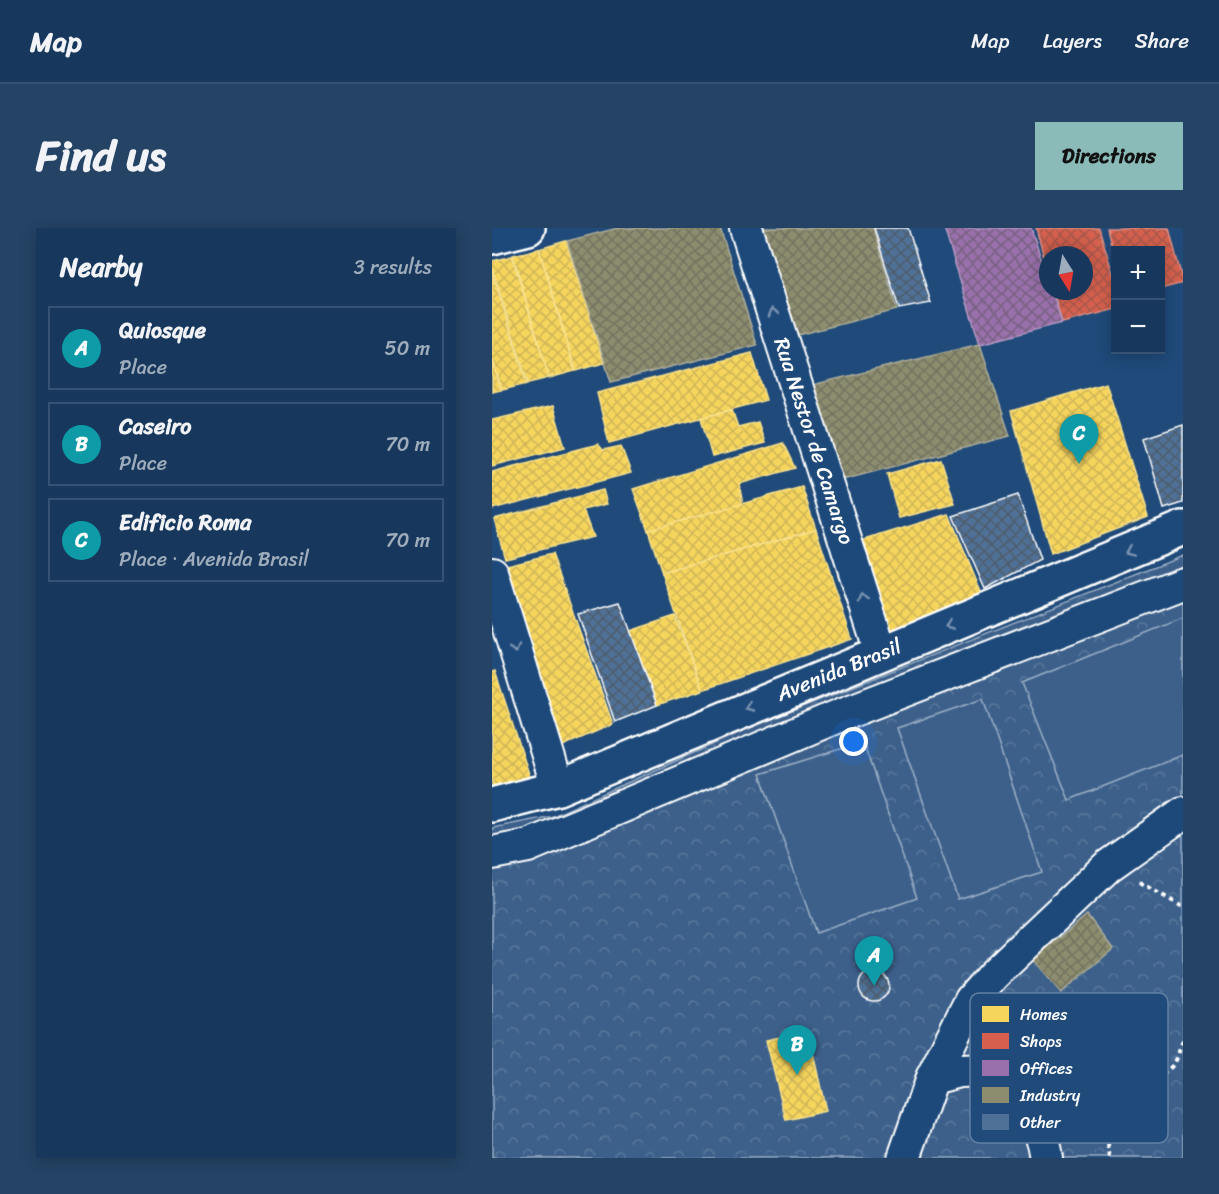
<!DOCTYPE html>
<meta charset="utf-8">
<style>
body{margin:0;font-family:Sriracha,sans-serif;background:#244365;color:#f1f3f6}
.controls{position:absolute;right:18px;top:18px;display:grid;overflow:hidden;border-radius:0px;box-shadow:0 3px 15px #0003}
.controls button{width:54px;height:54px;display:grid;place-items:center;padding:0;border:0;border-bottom:2px solid #365272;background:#17385c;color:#f1f3f6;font:30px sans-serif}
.compass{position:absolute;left:547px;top:18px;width:54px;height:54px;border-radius:50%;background:#17385c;box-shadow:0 3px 15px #0003;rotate:169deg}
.you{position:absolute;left:362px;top:514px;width:21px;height:21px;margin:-15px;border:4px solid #fff;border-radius:50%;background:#1a73e8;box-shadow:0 0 0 9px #1a73e833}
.badge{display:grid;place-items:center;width:39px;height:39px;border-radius:50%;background:#8bbbb9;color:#fff;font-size:20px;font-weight:700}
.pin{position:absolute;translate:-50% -50px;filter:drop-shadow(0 2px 3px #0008)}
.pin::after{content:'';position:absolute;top:32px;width:21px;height:18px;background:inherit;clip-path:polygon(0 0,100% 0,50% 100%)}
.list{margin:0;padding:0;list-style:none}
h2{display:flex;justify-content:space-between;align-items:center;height:78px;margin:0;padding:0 24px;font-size:26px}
h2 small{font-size:20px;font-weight:400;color:#9eacbb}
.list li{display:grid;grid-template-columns:39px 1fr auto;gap:18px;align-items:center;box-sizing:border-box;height:84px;margin:0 12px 12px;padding:0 12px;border:2px solid #365272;border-radius:0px}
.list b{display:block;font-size:22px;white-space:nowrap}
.list p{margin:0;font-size:20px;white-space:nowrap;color:#9eacbb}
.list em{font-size:20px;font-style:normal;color:#9eacbb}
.map{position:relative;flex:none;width:691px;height:930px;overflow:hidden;border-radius:0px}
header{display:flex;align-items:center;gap:36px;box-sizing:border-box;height:84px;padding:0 30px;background:#17385c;border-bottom:2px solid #365272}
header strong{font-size:28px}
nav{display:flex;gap:33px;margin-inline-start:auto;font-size:21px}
.intro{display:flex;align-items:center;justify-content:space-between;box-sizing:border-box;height:144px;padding:0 36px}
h1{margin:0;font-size:42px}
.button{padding:15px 27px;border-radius:0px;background:#8bbbb9;color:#111;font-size:21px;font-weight:700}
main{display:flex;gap:36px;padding:0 36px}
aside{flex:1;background:#17385c;border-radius:0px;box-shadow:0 3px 15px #0003}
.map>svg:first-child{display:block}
.forest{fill:url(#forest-crowns);stroke:#9eb0c5;stroke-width:1.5}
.pitch{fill:#3c618b;stroke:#9eb0c5;stroke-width:1.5}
.homes{fill:url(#homes-cross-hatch);stroke:#f9e28d;stroke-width:1.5}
.shops{fill:url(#shops-cross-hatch);stroke:#e29082;stroke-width:1.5}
.offices{fill:url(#offices-cross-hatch);stroke:#b89bc4;stroke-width:1.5}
.industry{fill:url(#industry-cross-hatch);stroke:#aeae9a;stroke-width:1.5}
.building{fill:url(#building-cross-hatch);stroke:#fff;stroke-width:1.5}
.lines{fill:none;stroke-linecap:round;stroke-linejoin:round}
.street-casing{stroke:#fff;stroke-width:36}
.secondary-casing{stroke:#fff;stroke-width:38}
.path{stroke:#fff;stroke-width:4;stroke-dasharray:4.5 4.5;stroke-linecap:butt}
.street{stroke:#1f4a7a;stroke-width:32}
.secondary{stroke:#1f4a7a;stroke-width:33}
.oneway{stroke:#7992af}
.labels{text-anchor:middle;stroke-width:6;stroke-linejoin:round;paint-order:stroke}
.street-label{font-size:21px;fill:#fff;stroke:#1f4a7a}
.key{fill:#1f4a7a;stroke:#6280a2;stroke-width:1.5}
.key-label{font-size:16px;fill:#fff}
</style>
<header>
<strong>Map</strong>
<nav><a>Map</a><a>Layers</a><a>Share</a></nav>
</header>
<div class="intro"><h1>Find us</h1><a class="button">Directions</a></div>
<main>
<aside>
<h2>Nearby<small>3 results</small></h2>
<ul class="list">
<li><span class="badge" style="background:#0f9aa8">A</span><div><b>Quiosque</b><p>Place</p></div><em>50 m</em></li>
<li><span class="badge" style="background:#0f9aa8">B</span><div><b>Caseiro</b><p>Place</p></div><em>70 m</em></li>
<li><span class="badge" style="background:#0f9aa8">C</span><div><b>Edificio Roma</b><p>Place · Avenida Brasil</p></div><em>70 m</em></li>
</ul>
</aside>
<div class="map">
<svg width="691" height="930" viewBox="0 0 691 930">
<defs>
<pattern id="forest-crowns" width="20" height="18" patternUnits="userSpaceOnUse" patternTransform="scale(1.5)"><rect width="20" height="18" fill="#3c618b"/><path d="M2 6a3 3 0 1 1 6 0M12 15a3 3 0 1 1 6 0" fill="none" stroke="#59799c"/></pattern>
<pattern id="homes-cross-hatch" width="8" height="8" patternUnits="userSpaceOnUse" patternTransform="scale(1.5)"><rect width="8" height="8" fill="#f6d55c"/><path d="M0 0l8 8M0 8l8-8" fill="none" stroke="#ccb358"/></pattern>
<pattern id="shops-cross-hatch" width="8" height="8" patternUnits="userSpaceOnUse" patternTransform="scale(1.5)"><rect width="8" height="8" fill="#d6604d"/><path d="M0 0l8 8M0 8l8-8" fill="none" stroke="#a6594d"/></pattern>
<pattern id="offices-cross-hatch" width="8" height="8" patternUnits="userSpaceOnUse" patternTransform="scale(1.5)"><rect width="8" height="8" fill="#9970ab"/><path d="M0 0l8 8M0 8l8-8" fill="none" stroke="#766080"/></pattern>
<pattern id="industry-cross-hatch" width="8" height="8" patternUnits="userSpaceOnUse" patternTransform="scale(1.5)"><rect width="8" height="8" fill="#8c8c6e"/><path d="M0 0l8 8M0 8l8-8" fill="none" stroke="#727260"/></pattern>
<pattern id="building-cross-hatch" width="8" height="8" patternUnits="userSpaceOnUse" patternTransform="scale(1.5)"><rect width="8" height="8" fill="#507197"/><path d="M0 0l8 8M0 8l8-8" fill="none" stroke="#4e5b6a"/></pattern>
</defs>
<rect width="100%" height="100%" fill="#1f4a7a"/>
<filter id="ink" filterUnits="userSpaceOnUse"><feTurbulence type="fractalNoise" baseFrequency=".0167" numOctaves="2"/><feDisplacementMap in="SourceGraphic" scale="12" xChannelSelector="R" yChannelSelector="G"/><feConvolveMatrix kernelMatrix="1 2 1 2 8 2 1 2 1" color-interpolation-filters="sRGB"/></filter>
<g filter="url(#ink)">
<polygon class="forest" points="691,327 691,930 0,930 0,600 61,588 255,501"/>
<g class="pitch">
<polygon points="691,390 691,527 577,572 530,455"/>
<polygon points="491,471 550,644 466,671 405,500"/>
<polygon points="371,514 425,670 324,705 268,546"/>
</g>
<g class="homes">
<polygon points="74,13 112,135 84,143 47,21"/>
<polygon points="47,21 83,143 57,150 21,27"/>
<polygon points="20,28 57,150 36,155 0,39 0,33"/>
<polygon points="0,43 35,156 10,162 0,129"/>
<polygon points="260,125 274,172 117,215 105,165"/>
<polygon points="0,131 9,162 0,164"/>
<polygon points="614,155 656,289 559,326 519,183"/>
<polygon points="61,178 73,219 0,238 0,192"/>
<polygon points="240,182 246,199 266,194 273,215 220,229 209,190"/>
<polygon points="291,215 303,240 247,256 251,276 156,302 141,261"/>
<polygon points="106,216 111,222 129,218 139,245 0,281 0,244"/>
<polygon points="449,231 463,276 407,290 395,246"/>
<polygon points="310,259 324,301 170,345 156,302"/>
<polygon points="111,262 115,276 91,282 101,309 13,330 2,291"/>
<polygon points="457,286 489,364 399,403 363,315"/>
<polygon points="324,301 360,411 210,462 170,345"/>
<polygon points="60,326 121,496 71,518 7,339"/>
<polygon points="183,388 210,462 165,477 138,403"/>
<polygon points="3,443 38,549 0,559 0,444"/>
<polygon points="316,803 334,883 294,892 274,812"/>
</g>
<g class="shops">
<polygon points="544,0 607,0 624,56 624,81 570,95 561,63 592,63 592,27 556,27 556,44"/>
<polygon points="615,0 677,0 691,55 668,61 668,22 624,22 624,36"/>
</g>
<polygon class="offices" points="452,0 539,0 556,52 556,63 560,63 570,95 488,116"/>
<g class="industry">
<polygon points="126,0 228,0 265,117 119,154 75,13"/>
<polygon points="268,0 381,0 405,82 301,108"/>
<polygon points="488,116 518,208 350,252 320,157"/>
<polygon points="595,687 621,721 569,765 541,732"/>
</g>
<g class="building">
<polygon points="382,0 416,0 439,75 407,81"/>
<polygon points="691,197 691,275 672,281 652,210"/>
<polygon points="526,267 548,332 493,361 461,288"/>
<polygon points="128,374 165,477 123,494 86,386"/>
<circle cx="382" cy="758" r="15"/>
</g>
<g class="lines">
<g class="street-casing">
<g id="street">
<polyline points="254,0 389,425"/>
<polyline points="0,345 66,560"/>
<polyline points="0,625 36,618 351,486 691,355"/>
<path d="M440 850 468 843 499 842C530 869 548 888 554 930"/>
<polyline points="412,930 440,850 479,772 501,747 616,638 691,585"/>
</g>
</g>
<g class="secondary-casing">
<g id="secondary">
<polyline points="0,9 36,0"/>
<polyline points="0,577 66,560 691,300"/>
</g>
</g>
<g class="path">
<polyline points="647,654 691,679"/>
<polyline points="534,827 548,830 565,845 565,864"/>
<polyline points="575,880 590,884 614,913"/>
<path d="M618 930C606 872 648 871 680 838 686 832 687 820 691 813"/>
</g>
<use href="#street" class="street"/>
<use href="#secondary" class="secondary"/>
</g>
<defs><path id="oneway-chevron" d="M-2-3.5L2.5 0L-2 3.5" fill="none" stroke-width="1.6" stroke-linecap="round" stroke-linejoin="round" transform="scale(1.5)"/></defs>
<g class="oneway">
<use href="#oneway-chevron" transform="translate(281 84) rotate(-108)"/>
<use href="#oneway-chevron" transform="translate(637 323) rotate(157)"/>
<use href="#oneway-chevron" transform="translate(371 370) rotate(-108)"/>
<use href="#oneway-chevron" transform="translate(457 397) rotate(157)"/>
<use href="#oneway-chevron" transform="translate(23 421) rotate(73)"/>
<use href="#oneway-chevron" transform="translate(257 479) rotate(157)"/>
</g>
</g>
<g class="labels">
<g class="street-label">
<text transform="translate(322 213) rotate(72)" y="7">Rua Nestor de Camargo</text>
<text transform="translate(347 442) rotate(-22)" y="7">Avenida Brasil</text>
</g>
</g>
<rect x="478" y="765" width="198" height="150" rx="9" class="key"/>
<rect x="490" y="778" width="27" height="16" fill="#f6d55c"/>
<rect x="490" y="805" width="27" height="16" fill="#d6604d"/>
<rect x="490" y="832" width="27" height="16" fill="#9970ab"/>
<rect x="490" y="859" width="27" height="16" fill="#8c8c6e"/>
<rect x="490" y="886" width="27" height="16" fill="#507197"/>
<g class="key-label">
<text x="528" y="792">Homes</text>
<text x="528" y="819">Shops</text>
<text x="528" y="846">Offices</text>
<text x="528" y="873">Industry</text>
<text x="528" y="900">Other</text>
</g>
</svg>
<div class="controls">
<button>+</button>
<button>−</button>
</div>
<svg class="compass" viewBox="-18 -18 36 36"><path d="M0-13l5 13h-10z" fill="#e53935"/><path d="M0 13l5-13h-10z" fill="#9eacbb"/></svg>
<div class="you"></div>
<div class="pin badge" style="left:382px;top:758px;background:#0f9aa8">A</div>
<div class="pin badge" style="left:305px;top:847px;background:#0f9aa8">B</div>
<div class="pin badge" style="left:587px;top:236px;background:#0f9aa8">C</div>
</div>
</main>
